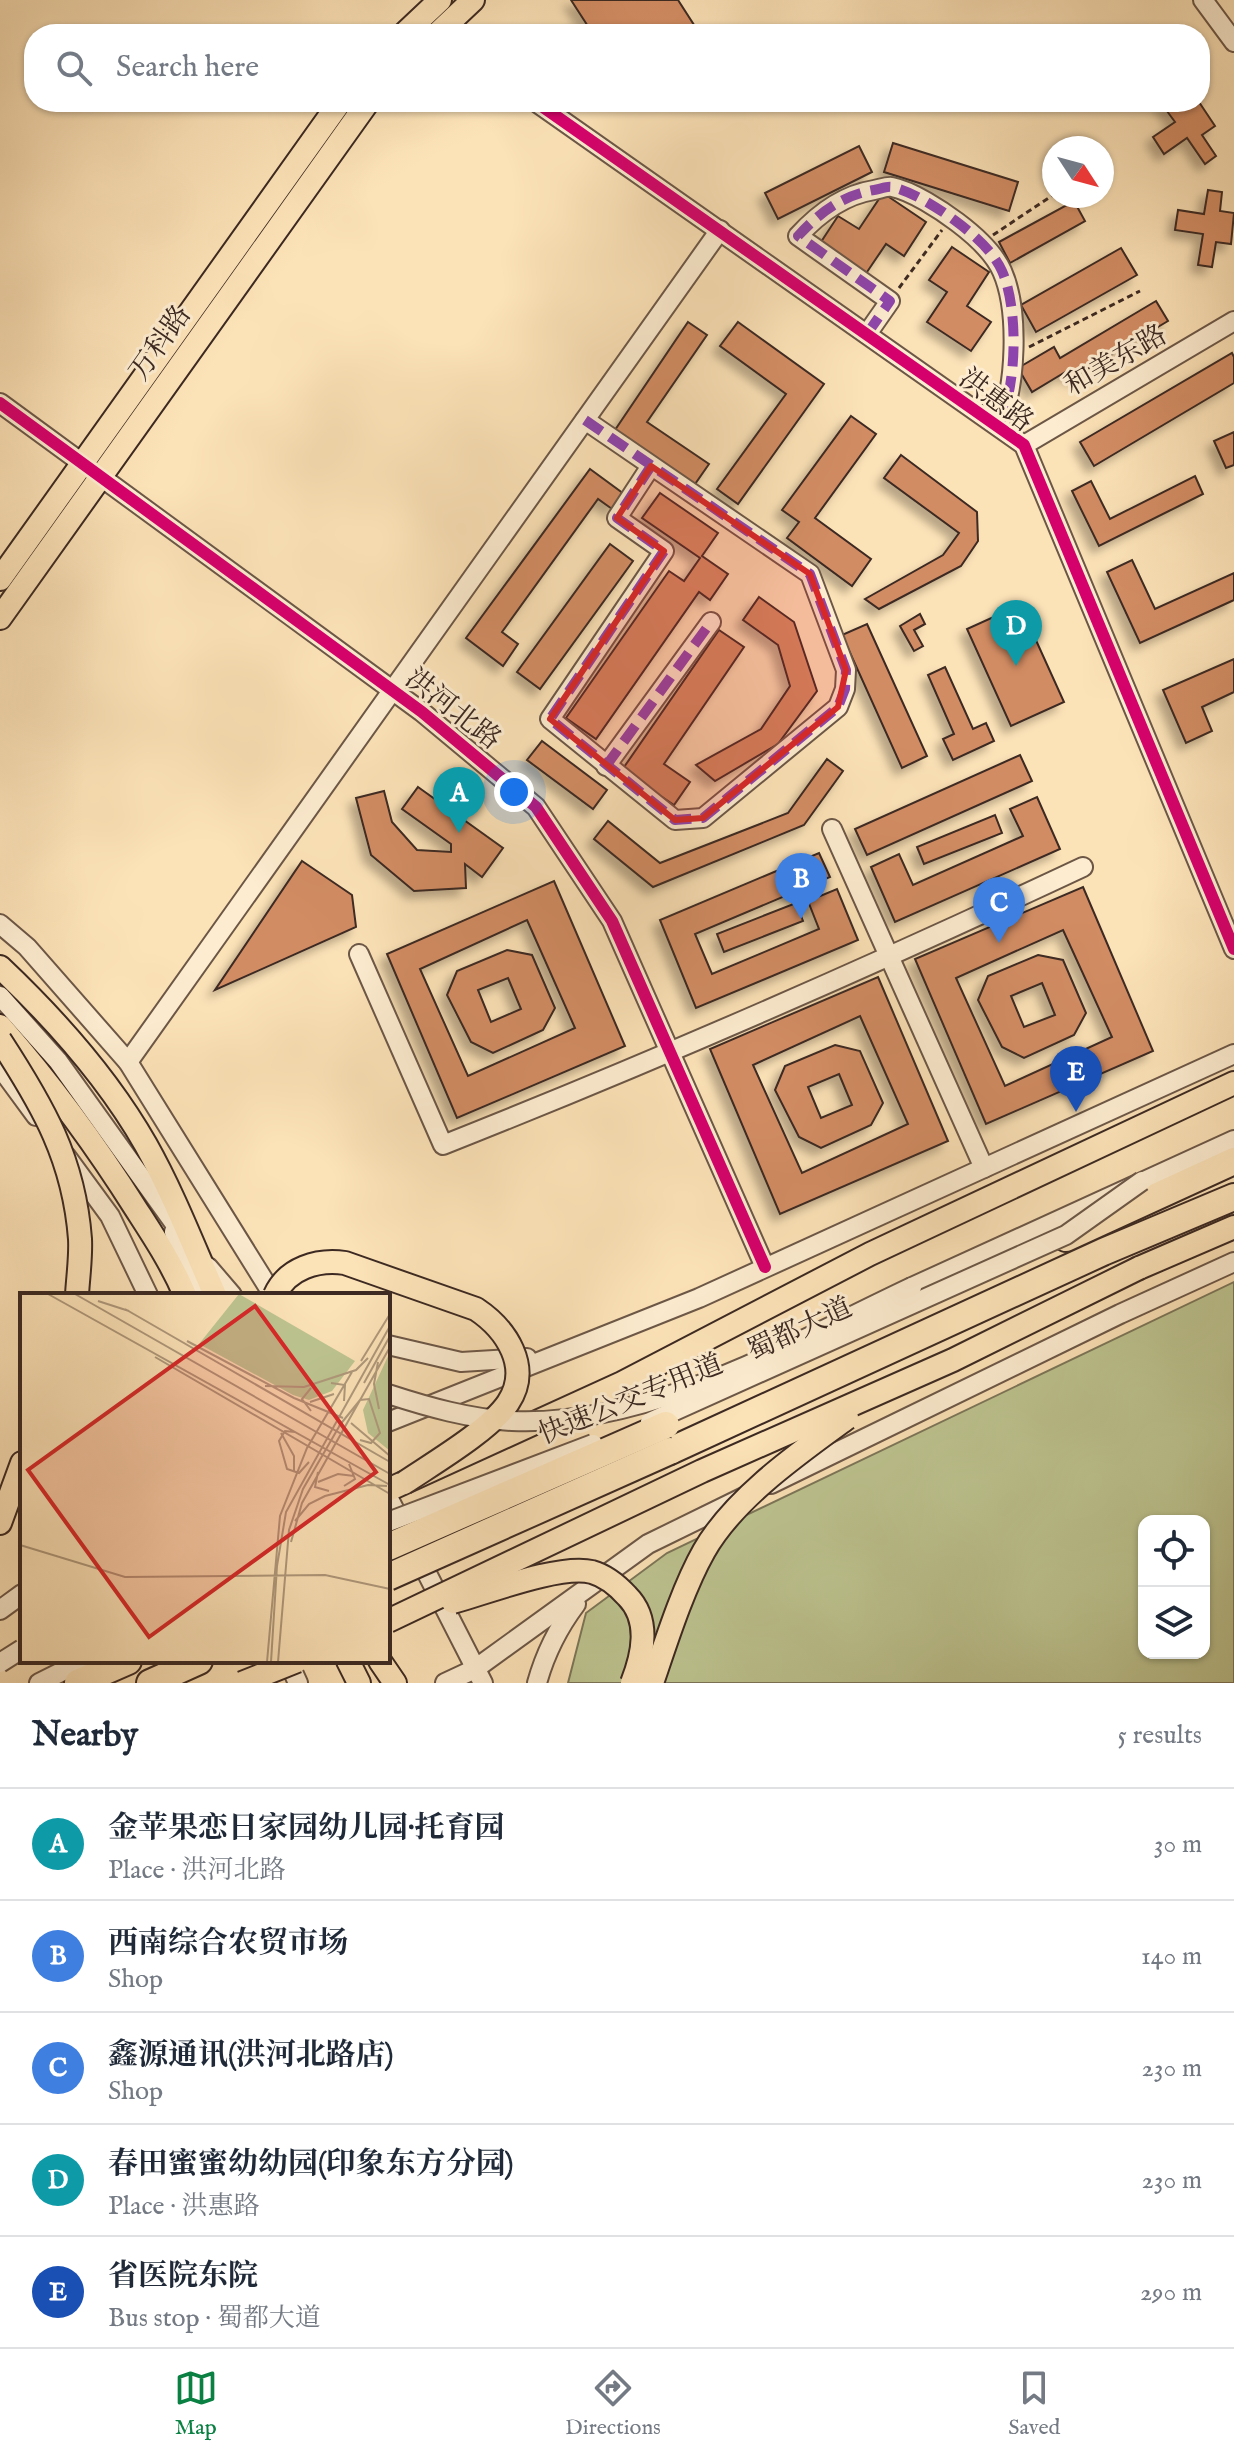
<!DOCTYPE html>
<meta charset="utf-8">
<style>
body{margin:0;font-family:"IM FELL English","Noto Serif SC",serif;background:#f2f2f3;color:#1f2937}
.controls{position:absolute;right:24px;bottom:24px;display:grid;overflow:hidden;border-radius:16px;box-shadow:0 2px 6px #0004}
.controls button{width:72px;height:72px;display:grid;place-items:center;padding:0;border:0;border-bottom:2px solid #e0e1e3;background:#fff;color:#1f2937;font:40px sans-serif}
.compass{position:absolute;left:1042px;top:136px;width:72px;height:72px;border-radius:50%;background:#fff;box-shadow:0 2px 6px #0004;rotate:126deg}
.you{position:absolute;left:514px;top:792px;width:28px;height:28px;margin:-20px;border:6px solid #fff;border-radius:50%;background:#1a73e8;box-shadow:0 0 0 12px #1a73e833}
.badge{display:grid;place-items:center;width:52px;height:52px;border-radius:50%;background:#0b8043;color:#fff;font-size:26px;font-weight:700}
.pin{position:absolute;translate:-50% -66px;filter:drop-shadow(0 2px 4px #0008)}
.pin::after{content:'';position:absolute;top:42px;width:28px;height:24px;background:inherit;clip-path:polygon(0 0,100% 0,50% 100%)}
.list{margin:0;padding:0;list-style:none}
h2{display:flex;justify-content:space-between;align-items:center;height:104px;margin:0;padding:0 32px;font-size:34px}
h2 small{font-size:26px;font-weight:400;color:#747a83}
.list li{display:grid;grid-template-columns:52px 1fr auto;gap:24px;align-items:center;box-sizing:border-box;height:112px;padding:0 32px;border-top:2px solid #e0e1e3}
.list b{display:block;font-size:30px;white-space:nowrap}
.list p{margin:0;font-size:26px;white-space:nowrap;color:#747a83}
.list em{font-size:26px;font-style:normal;color:#747a83}
.icon{flex:none;width:44px;height:44px;fill:none;stroke:currentColor;stroke-width:2;stroke-linecap:round;stroke-linejoin:round}
.map{position:relative;flex:none;width:1234px;height:1683px;overflow:hidden}
.search{position:absolute;background:#fff;box-shadow:0 2px 6px #0004;left:24px;right:24px;top:24px;height:88px;display:flex;align-items:center;gap:20px;box-sizing:border-box;padding:0 28px;border-radius:32px;color:#747a83;font-size:30px}
.sheet{height:664px;background:#fff}
nav{display:flex;justify-content:space-around;align-items:center;box-sizing:border-box;height:112px;border-top:2px solid #e0e1e3;background:#fff;font-size:22px;color:#747a83}
nav a{display:grid;justify-items:center;gap:4px}
nav .on{color:#0b8043}
.map>svg:first-child{display:block}
.green{fill:#bdc490;stroke:#7c7659;stroke-width:2;fill-rule:evenodd}
.building{fill:#d28c64;stroke:#3c2922;stroke-width:2;fill-rule:evenodd;filter:url(#shadow)}
.lines{fill:none;stroke-linecap:round;stroke-linejoin:round}
.minor-casing{stroke:#6c5747;stroke-width:22}
.major-casing{stroke:#3c2922;stroke-width:26}
.highway-casing{stroke:#3c2922;stroke-width:30}
.path{stroke:#3c2922;stroke-width:3;stroke-dasharray:6 4;stroke-linecap:butt}
.minor{stroke:#fdecd0;stroke-width:18}
.major{stroke:#fce2b7;stroke-width:22}
.highway{stroke:#fce2b7;stroke-width:26}
.minor-bridge-casing{stroke:#6c5747;stroke-width:22;stroke-linecap:butt}
.major-bridge-casing{stroke:#3c2922;stroke-width:26;stroke-linecap:butt}
.highway-bridge-casing{stroke:#3c2922;stroke-width:30;stroke-linecap:butt}
.minor-bridge{stroke:#fdecd0;stroke-width:18}
.major-bridge{stroke:#fce2b7;stroke-width:22}
.highway-bridge{stroke:#fce2b7;stroke-width:26}
.quiet{stroke:#8e44ad;stroke-width:10;stroke-dasharray:20 10;stroke-linecap:butt}
.cycleway-casing{stroke:#fdecd0;stroke-width:17}
.cycleway{stroke:#d6006c;stroke-width:12}
.marked{fill:#d62828;fill-opacity:0.2;stroke:#d62828;stroke-width:6;stroke-linejoin:round}
.labels{text-anchor:middle;stroke-width:6;stroke-linejoin:round;paint-order:stroke}
.street-label{font-size:28px;fill:#3c2922;stroke:#fdecd0}
.inset-road{fill:none;stroke:#af987b;stroke-width:2}
.view{fill:#d62828;fill-opacity:0.15;stroke:#d62828;stroke-width:4}
.inset-edge{fill:none;stroke:#3c2922;stroke-width:4}
</style>
<div class="map">
<svg width="1234" height="1683" viewBox="0 0 1234 1683">
<defs>
<filter id="shadow"><feDropShadow dx="-7" dy="7" stdDeviation="4" flood-color="#0004"/></filter>
</defs>
<rect width="100%" height="100%" fill="#fce2b7"/>
<filter id="stains"><feTurbulence type="fractalNoise" baseFrequency=".0025" numOctaves="4"/><feColorMatrix values="0 0 0 0 .2 0 0 0 0 .09 0 0 0 0 .02 0 0 0 .5 -.17"/></filter>
<radialGradient id="worn" r=".72"><stop offset=".6" stop-color="#630" stop-opacity="0"/><stop offset="1" stop-color="#630" stop-opacity=".3"/></radialGradient>
<path class="green" d="M1234 1282V1683H568L586 1613 667 1553ZM1144 1521H1204V1653H1144Z"/>
<g class="building">
<polygon points="571,0 678,0 696,28 686,34 641,34 638,30 632,34 593,34"/>
<polygon points="1179,102 1184,110 1199,102 1215,126 1202,135 1216,156 1205,164 1187,138 1164,154 1153,137 1175,122 1161,103"/>
<polygon points="893,143 1018,182 1009,211 884,172"/>
<polygon points="859,146 872,172 778,219 765,193"/>
<polygon points="1208,190 1222,192 1220,211 1234,213 1231,244 1216,242 1212,267 1198,265 1203,234 1175,230 1178,210 1204,214"/>
<polygon points="883,193 926,222 904,256 886,244 865,275 819,245 838,216 859,229"/>
<polygon points="1074,201 1085,221 1010,263 999,242"/>
<polygon points="952,247 989,272 967,306 991,322 971,351 927,322 947,292 929,280"/>
<polygon points="1121,248 1137,275 1036,332 1021,305"/>
<polygon points="1156,301 1168,321 1072,378 1067,371 1032,392 1018,368 1054,347 1060,358"/>
<polygon points="688,322 707,335 647,422 709,464 695,484 615,430"/>
<polygon points="738,322 824,384 738,504 717,489 786,394 720,346"/>
<polygon points="1232,353 1234,357 1234,383 1094,466 1080,442"/>
<polygon points="851,416 876,434 815,518 871,559 852,586 787,538 799,522 782,510"/>
<polygon points="1234,432 1234,465 1226,468 1214,441"/>
<polygon points="901,455 977,512 978,541 961,566 879,609 865,599 943,555 959,533 884,478"/>
<polygon points="590,469 624,494 612,509 598,499 502,632 518,644 503,666 466,638"/>
<polygon points="1195,476 1203,494 1099,546 1072,491 1091,481 1110,519"/>
<polygon points="660,493 718,533 702,556 728,574 710,600 699,592 596,739 566,718 669,571 684,581 700,558 642,518"/>
<polygon points="610,544 633,561 540,689 517,672"/>
<polygon points="1132,560 1155,609 1234,573 1234,600 1140,643 1107,572"/>
<polygon points="759,597 794,622 817,691 778,744 715,781 696,765 761,729 790,686 778,645 743,620"/>
<polygon points="1020,605 1064,702 1011,726 967,629"/>
<polygon points="920,614 925,624 914,630 923,646 914,651 900,626"/>
<polygon points="867,624 927,756 902,768 842,635"/>
<polygon points="719,630 744,647 664,764 690,782 674,805 622,770"/>
<polygon points="1234,659 1234,692 1202,707 1212,731 1186,743 1163,690"/>
<polygon points="945,667 973,729 986,723 994,741 953,760 943,739 954,734 928,675"/>
<polygon points="542,741 607,790 593,809 527,760"/>
<polygon points="1020,755 1032,781 867,855 855,829"/>
<polygon points="827,759 843,771 804,825 653,887 594,839 608,821 660,863 788,813"/>
<polygon points="418,787 503,848 482,877 465,864 466,888 414,891 371,855 356,798 384,791 392,822 417,850 451,852 451,844 402,809"/>
<polygon points="1037,797 1060,849 895,922 871,867 899,854 913,885 1023,836 1010,809"/>
<polygon points="995,815 1002,833 924,864 917,847"/>
<polygon points="819,853 830,877 695,934 712,974 819,929 808,901 837,889 858,940 696,1008 660,920"/>
<polygon points="302,861 352,895 356,927 215,990"/>
<path d="M554 881 625 1046 457 1118 387 954ZM527 920 575 1028 468 1076 420 969Z"/>
<path d="M1083 887 1153 1051 986 1124 915 959ZM1063 930 1112 1037 1005 1086 956 978Z"/>
<polygon points="796,903 803,921 724,952 717,934"/>
<path d="M507 950 532 955 555 1008 543 1030 493 1053 471 1042 447 995 457 971ZM508 978 521 1009 491 1022 478 990Z"/>
<path d="M1038 955 1063 960 1086 1013 1074 1035 1024 1058 1002 1047 978 1000 988 976ZM1042 983 1055 1015 1024 1027 1011 996Z"/>
<path d="M878 977 948 1141 780 1214 710 1049ZM860 1016 908 1124 802 1173 753 1065Z"/>
<path d="M835 1045 860 1051 883 1103 871 1125 821 1148 799 1137 775 1090 785 1066ZM839 1074 852 1105 821 1118 808 1087Z"/>
</g>
<g class="lines">
<g class="minor-casing">
<g id="minor">
<polyline points="1203,0 1234,42"/>
<polyline points="536,102 1024,445 1234,949"/>
<path d="M867 334 890 301 798 236C819 213 843 195 874 190 880 189 887 186 892 187 912 191 941 210 957 222 973 234 993 251 1002 271 1019 309 1017 389 998 426"/>
<polyline points="0,403 422,712 536,807 612,921 765,1267"/>
<polyline points="585,420 810,574 846,670 845,689 838,707 703,818 675,820 550,719 664,551 617,518 651,466"/>
<polyline points="1024,445 1234,321"/>
<polyline points="606,766 711,622"/>
<polyline points="832,829 984,1168"/>
<polyline points="0,924 27,947 128,1062 273,1295"/>
<path d="M359 954 443 1145C660 1059 872 966 1083 867"/>
<polyline points="0,996 58,1061 187,1241"/>
<polyline points="128,1062 720,230"/>
<polyline points="0,1067 36,1116"/>
<polyline points="66,1156 110,1216 148,1295"/>
<polyline points="174,1232 196,1295"/>
<polyline points="208,1267 232,1295"/>
<polyline points="912,1287 1234,1140"/>
<polyline points="388,1345 461,1362 527,1358"/>
<polyline points="388,1422 699,1298 1234,1054"/>
<polyline points="771,1484 1120,1314 1234,1262"/>
<polyline points="388,1497 483,1683"/>
<polyline points="0,1610 22,1594"/>
<polyline points="288,1661 298,1683"/>
<polyline points="39,1683 83,1661"/>
<polyline points="445,1683 475,1669 648,1544 744,1497"/>
<path d="M537 1683C545 1654 558 1628 576 1604"/>
</g>
</g>
<g class="major-casing">
<g id="major">
<polyline points="404,34 440,0"/>
<polyline points="437,34 473,0"/>
<polyline points="0,579 340,102"/>
<polyline points="0,618 368,102"/>
<path d="M0 967C56 1020 108 1078 146 1145 173 1193 193 1245 215 1295"/>
<path d="M0 1026C50 1083 95 1144 136 1209 154 1237 172 1264 185 1295"/>
<polyline points="1139,1268 1234,1227"/>
<polyline points="388,1490 622,1383 870,1254 1234,1083"/>
<polyline points="0,1523 22,1463"/>
<polyline points="348,1661 359,1683"/>
<polyline points="380,1661 395,1683"/>
</g>
</g>
<g class="highway-casing">
<g id="highway">
<polyline points="1066,1238 1234,1161"/>
<polyline points="670,1451 1103,1252 1234,1197"/>
<polyline points="78,1683 128,1661"/>
<polyline points="150,1683 199,1661"/>
</g>
</g>
<g class="path">
<polyline points="993,235 1053,195"/>
<polyline points="899,288 942,230"/>
<polyline points="1029,347 1140,291"/>
</g>
<use href="#minor" class="minor"/>
<use href="#major" class="major"/>
<use href="#highway" class="highway"/>
<g class="minor-bridge-casing">
<g id="minor-bridge">
<path d="M388 1394C428 1407 470 1419 512 1421 649 1427 791 1344 912 1287"/>
<polyline points="650,1422 1066,1235 1142,1181"/>
<polyline points="388,1522 593,1444"/>
<polyline points="0,1663 22,1649"/>
</g>
</g>
<g class="major-bridge-casing">
<g id="major-bridge">
<path d="M0 1040C43 1106 74 1159 80 1239 81 1257 78 1277 77 1295"/>
<path d="M275 1295C287 1268 318 1259 345 1263L476 1309C506 1329 532 1367 508 1403 490 1430 432 1464 404 1483"/>
<path d="M453 1602C486 1593 560 1564 592 1572 606 1576 617 1585 627 1596 651 1620 643 1655 632 1683"/>
<polyline points="388,1621 702,1471 953,1360 1139,1268"/>
<polyline points="242,1683 297,1661"/>
<path d="M652 1683C666 1642 683 1588 704 1551 734 1498 799 1453 847 1418"/>
</g>
</g>
<g class="highway-bridge-casing">
<g id="highway-bridge">
<polyline points="388,1547 666,1425"/>
<polyline points="388,1577 670,1451"/>
</g>
</g>
<use href="#minor-bridge" class="minor-bridge"/>
<use href="#major-bridge" class="major-bridge"/>
<use href="#highway-bridge" class="highway-bridge"/>
<g class="quiet">
<path d="M867 334 890 301 798 236C819 213 843 195 874 190 880 189 887 186 892 187 912 191 941 210 957 222 973 234 993 251 1002 271 1019 309 1017 389 998 426"/>
<polyline points="585,420 810,574 846,670 845,689 838,707 703,818 675,820 550,719 664,551 617,518 651,466"/>
<polyline points="606,766 711,622"/>
</g>
<g class="cycleway-casing">
<g id="cycleway">
<polyline points="536,102 1024,445 1234,949"/>
<polyline points="0,403 422,712 536,807 612,921 765,1267"/>
</g>
</g>
<use href="#cycleway" class="cycleway"/>
</g>
<path class="marked" d="M651 466 810 574 846 670 838 707 703 818 675 820 550 719 664 551 617 518Z"/>
<g class="labels">
<g class="street-label">
<text transform="translate(159 342) rotate(-55)" y="10">万科路</text>
<text transform="translate(1115 359) rotate(-30)" y="10">和美东路</text>
<text transform="translate(997 399) rotate(37)" y="10">洪惠路</text>
<text transform="translate(454 708) rotate(38)" y="10">洪河北路</text>
<text transform="translate(799 1328) rotate(-25)" y="10">蜀都大道</text>
<text transform="translate(630 1398) rotate(-22)" y="10">快速公交专用道</text>
</g>
</g>
<g transform="translate(20 1293)">
<rect width="370" height="370" fill="#fce2b7"/>
<path d="M219 1 335 68 312 98 289 107 273 102 179 51ZM370 59V158L348 140 343 117Z" fill="#bdc490"/>
<path class="inset-road" d="M28 1 370 192M55 1 370 181M78 8 109 18M105 16 370 169M167 48 274 105 323 125M135 64 370 201M341 68 370 21M358 69 354 91 359 116M311 90 325 92 324 108M344 90 370 43M245 93 284 94 336 77 348 65M291 95 282 106 291 118M290 109 314 101M331 130 370 163M319 133 340 107 349 106 360 140 351 150 340 147M275 139 265 138 259 148 267 176 279 180 289 169M261 140 274 163V178M298 179 295 194 309 198M298 189 318 181 334 183M324 193 335 186 329 171M275 228 289 211 305 203 348 192 367 193M271 249 282 210 370 54M0 252 105 284 305 282 370 296M247 369 260 223 287 155 332 79M251 369 257 273 266 219 370 33M258 369 269 237 283 196 320 132"/>
<path class="view" d="M235 13 356 179 129 344 8 177Z"/>
<rect width="370" height="370" class="inset-edge"/>
</g>
<rect width="100%" height="100%" filter="url(#stains)"/>
<rect width="100%" height="100%" fill="url(#worn)"/>
</svg>
<div class="controls">
<button><svg class="icon" aria-label="locate" viewBox="0 0 24 24"><circle cx="12" cy="12" r="6"/><path d="M12 2v4M12 18v4M2 12h4M18 12h4"/></svg></button>
<button><svg class="icon" aria-label="layers" viewBox="0 0 24 24"><path d="M12 4l9 5-9 5-9-5zM3 14l9 5 9-5"/></svg></button>
</div>
<svg class="compass" viewBox="-18 -18 36 36"><path d="M0-13l5 13h-10z" fill="#e53935"/><path d="M0 13l5-13h-10z" fill="#747a83"/></svg>
<div class="you"></div>
<div class="pin badge" style="left:459px;top:833px;background:#0f9aa8">A</div>
<div class="pin badge" style="left:801px;top:919px;background:#3f7fe0">B</div>
<div class="pin badge" style="left:999px;top:943px;background:#3f7fe0">C</div>
<div class="pin badge" style="left:1016px;top:666px;background:#0f9aa8">D</div>
<div class="pin badge" style="left:1076px;top:1112px;background:#1a4fb4">E</div>
<div class="search"><svg class="icon" aria-label="search" viewBox="0 0 24 24"><circle cx="10" cy="10" r="6"/><path d="M15 15l6 6"/></svg>Search here</div>
</div>
<section class="sheet">
<h2>Nearby<small>5 results</small></h2>
<ul class="list">
<li><span class="badge" style="background:#0f9aa8">A</span><div><b>金苹果恋日家园幼儿园·托育园</b><p>Place · 洪河北路</p></div><em>30 m</em></li>
<li><span class="badge" style="background:#3f7fe0">B</span><div><b>西南综合农贸市场</b><p>Shop</p></div><em>140 m</em></li>
<li><span class="badge" style="background:#3f7fe0">C</span><div><b>鑫源通讯(洪河北路店)</b><p>Shop</p></div><em>230 m</em></li>
<li><span class="badge" style="background:#0f9aa8">D</span><div><b>春田蜜蜜幼幼园(印象东方分园)</b><p>Place · 洪惠路</p></div><em>230 m</em></li>
<li><span class="badge" style="background:#1a4fb4">E</span><div><b>省医院东院</b><p>Bus stop · 蜀都大道</p></div><em>290 m</em></li>
</ul>
</section>
<nav>
<a class="on"><svg class="icon" aria-label="map" viewBox="0 0 24 24"><path d="M3 6l6-2 6 2 6-2v14l-6 2-6-2-6 2zM9 4v14M15 6v14"/></svg>Map</a>
<a><svg class="icon" aria-label="directions" viewBox="0 0 24 24"><path d="M12 3l9 9-9 9-9-9zM9 14v-3h6M13 9l2 2-2 2"/></svg>Directions</a>
<a><svg class="icon" aria-label="saved" viewBox="0 0 24 24"><path d="M7 4h10v16l-5-4-5 4z"/></svg>Saved</a>
</nav>
